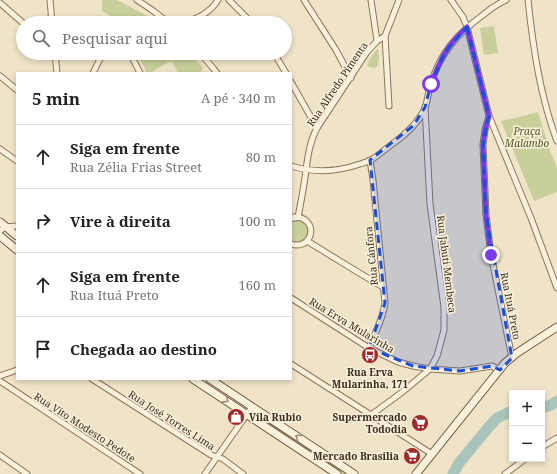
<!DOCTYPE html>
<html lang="pt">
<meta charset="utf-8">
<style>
body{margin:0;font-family:"Noto Serif",serif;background:#f6f6f6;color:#222}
.controls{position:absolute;right:12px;bottom:12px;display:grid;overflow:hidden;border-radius:0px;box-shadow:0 2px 6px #0003}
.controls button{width:36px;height:36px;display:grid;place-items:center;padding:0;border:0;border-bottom:1px solid #e0e0e0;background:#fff;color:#222;font:20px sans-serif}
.stop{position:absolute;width:12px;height:12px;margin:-9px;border:3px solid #7c3aed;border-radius:50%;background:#fff}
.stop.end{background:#7c3aed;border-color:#fff;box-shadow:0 1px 4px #0008}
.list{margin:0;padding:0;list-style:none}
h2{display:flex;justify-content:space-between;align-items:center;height:52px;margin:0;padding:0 16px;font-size:17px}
h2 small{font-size:13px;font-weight:400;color:#767676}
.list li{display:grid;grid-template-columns:26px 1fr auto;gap:12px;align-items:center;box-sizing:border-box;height:64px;padding:0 16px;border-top:1px solid #e0e0e0}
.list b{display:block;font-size:15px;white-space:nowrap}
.list p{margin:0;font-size:13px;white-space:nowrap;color:#767676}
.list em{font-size:13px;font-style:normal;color:#767676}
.icon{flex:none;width:22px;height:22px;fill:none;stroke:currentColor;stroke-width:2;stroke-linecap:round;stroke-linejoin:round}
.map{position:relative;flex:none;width:557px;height:474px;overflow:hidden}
.search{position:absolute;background:#fff;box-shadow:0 2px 6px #0003;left:16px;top:16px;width:276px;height:44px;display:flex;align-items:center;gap:10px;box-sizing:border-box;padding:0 14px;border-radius:22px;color:#767676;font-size:15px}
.panel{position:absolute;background:#fff;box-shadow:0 2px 6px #0003;left:16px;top:72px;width:276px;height:308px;border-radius:0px}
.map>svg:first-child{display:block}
.green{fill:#c9cf9b}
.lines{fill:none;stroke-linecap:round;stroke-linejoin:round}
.river{stroke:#a9c4bc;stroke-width:11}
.minor-casing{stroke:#8d765c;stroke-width:7}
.tertiary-casing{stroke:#8d765c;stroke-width:8}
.secondary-casing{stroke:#6f573f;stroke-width:9}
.minor{stroke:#faf1dc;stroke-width:5}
.tertiary{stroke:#faf1dc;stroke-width:6}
.secondary{stroke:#faf1dc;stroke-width:7}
.oneway{stroke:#9c907e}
.route{stroke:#7c3aed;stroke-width:5}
.marked{fill:#1d4ed8;fill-opacity:0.2;stroke:#1d4ed8;stroke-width:3;stroke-dasharray:8 5;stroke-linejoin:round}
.labels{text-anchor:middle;stroke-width:3.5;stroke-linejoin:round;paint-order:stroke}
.street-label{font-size:10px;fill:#3d2e20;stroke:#f7eed8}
.park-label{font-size:10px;font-style:italic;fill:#4d5a26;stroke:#f7eed8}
.poi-label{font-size:10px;font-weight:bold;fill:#3d2e20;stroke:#f7eed8;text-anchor:end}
</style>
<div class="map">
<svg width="557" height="474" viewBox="0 0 557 474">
<rect width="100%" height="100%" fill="#f0e4c8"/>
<g class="green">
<polygon points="102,0 117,0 161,23 123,23 102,11"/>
<polygon points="494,26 498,53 484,55 480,28"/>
<polygon points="377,49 378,49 379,56 378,66 374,68 369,67 367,65 369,60"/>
<polygon points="137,53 190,53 203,68 201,73 178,73 172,62 169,62 150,73 147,73"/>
<polygon points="538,112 550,151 557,167 557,192 534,201 501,121 519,117"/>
<path d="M298 220C300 220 302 221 304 222 312 227 309 240 300 242 298 244 294 243 291 242V221Z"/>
<polygon points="262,418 347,474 343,474 261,420"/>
</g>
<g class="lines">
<g class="river">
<polyline points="542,408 551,405 557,401"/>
<polyline points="453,474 459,463 488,428 497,418 512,411"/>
</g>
<g class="minor-casing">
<g id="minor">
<polyline points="50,0 52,23"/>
<polyline points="137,0 152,10 169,23"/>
<polyline points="229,0 252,23"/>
<polyline points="304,0 336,50 351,78"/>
<polyline points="371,0 377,41"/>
<polyline points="451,0 463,17 467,27 489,116 531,218 557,288"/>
<path d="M528 0C533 47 540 96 557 141"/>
<polyline points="0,3 23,23"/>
<polyline points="45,23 51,17"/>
<path d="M181 23C195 20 210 13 218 0"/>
<polyline points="55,53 57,73"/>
<polyline points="130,53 140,73"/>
<polyline points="200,53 213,68 217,73"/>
<polyline points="274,53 286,73"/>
<polyline points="93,73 103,53"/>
<polyline points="0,76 17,90"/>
<polyline points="291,82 317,128"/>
<polyline points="389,106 385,36 399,0"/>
<polyline points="489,116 485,130 483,145 486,215 491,255 512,358"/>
<polyline points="0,149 17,161"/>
<path d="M291 166C314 173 337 172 360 164 363 163 367 162 371 160 378 156 384 150 391 145 405 135 418 124 425 108 428 100 428 92 431 84 440 53 457 34 483 15 490 9 497 4 506 0"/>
<polyline points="0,231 5,227 17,226"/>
<polyline points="307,241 356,271 383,287"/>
<path d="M291 244C311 251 320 222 298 217 301 202 304 186 306 170 308 155 310 141 317 128L367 52 377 41 385 36"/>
<polyline points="291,298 369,348 398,362 413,366 430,369 460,371 492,366 500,370"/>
<path d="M369 348C375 333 383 319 385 303L373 180 370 160"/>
<polyline points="291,364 432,454"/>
<polyline points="0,376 17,370"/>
<polyline points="92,379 211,455 223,459 243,474"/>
<polyline points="0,381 140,474"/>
<polyline points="371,415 401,393 430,369 437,356 444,330 444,307 430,204 425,107"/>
<polyline points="542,447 557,438"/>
<polyline points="0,455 27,474"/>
<polyline points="205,474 252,407"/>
<polyline points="505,474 525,459"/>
</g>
</g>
<g class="tertiary-casing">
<polyline id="tertiary" points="291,218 298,217"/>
</g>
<g class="secondary-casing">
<g id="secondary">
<polyline points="0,222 17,236"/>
<polyline points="0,236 17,250"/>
<polyline points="193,379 337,474"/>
<polyline points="210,379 354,474"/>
<polyline points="416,474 505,363 517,353 557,327"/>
</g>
</g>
<use href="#minor" class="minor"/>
<use href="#tertiary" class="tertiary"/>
<use href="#secondary" class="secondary"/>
</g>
<defs><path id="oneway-chevron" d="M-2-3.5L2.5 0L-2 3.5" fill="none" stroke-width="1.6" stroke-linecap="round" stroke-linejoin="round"/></defs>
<g class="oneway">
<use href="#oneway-chevron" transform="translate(226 400) rotate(33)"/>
<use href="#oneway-chevron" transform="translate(298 437) rotate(-146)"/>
</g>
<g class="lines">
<path class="route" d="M431 84C440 60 447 45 467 27L489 116 485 130 483 145 486 215 491 255"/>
</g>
<path class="marked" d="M467 27 489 116 483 145 486 215 512 358 500 370 492 366 460 371 413 366 369 348 385 303 370 160 414 125 425 107 431 84 445 52Z"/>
<defs>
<g id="bus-disc" transform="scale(0.9)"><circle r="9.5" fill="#9e2a2b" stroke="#f7eed8"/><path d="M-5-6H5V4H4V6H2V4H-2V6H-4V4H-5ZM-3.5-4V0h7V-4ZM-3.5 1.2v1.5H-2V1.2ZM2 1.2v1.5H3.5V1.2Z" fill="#fff"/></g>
<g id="shop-disc" transform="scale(0.9)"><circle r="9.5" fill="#9e2a2b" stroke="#f7eed8"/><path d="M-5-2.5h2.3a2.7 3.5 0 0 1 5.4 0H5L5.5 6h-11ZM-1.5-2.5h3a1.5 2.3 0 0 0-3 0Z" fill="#fff"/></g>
<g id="supermarket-disc" transform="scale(0.9)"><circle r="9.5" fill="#9e2a2b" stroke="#f7eed8"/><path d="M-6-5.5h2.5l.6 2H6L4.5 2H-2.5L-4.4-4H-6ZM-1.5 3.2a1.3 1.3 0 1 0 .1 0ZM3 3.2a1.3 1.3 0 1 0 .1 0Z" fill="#fff"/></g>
</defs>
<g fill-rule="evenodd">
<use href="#bus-disc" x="370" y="355"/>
<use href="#shop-disc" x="236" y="417"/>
<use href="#supermarket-disc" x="420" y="423"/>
<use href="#supermarket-disc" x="412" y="456"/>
</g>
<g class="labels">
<g class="street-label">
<text transform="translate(337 84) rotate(-56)" y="4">Rua Alfredo Pimenta</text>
<text transform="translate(371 256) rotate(-96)" y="4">Rua Cánfora</text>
<text transform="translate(447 264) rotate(83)" y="4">Rua Jabuti Membeca</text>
<text transform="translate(511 306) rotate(79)" y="4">Rua Ituá Preto</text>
<text transform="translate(352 325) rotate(31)" y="4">Rua Erva Mularinha</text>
<text transform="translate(172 420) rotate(33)" y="4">Rua José Torres Lima</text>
<text transform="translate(85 427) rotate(33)" y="4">Rua Vito Modesto Pedote</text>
</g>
<g class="park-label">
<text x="527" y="135">Praça<tspan x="527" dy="12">Malambo</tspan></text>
</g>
<g class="poi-label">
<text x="370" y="376" text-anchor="middle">Rua Erva<tspan x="370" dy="12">Mularinha, 171</tspan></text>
<text x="249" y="421" text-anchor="start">Vila Rubio</text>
<text x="407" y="421">Supermercado<tspan x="407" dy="12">Tododia</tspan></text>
<text x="399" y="460">Mercado Brasilia</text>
</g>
</g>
</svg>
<div class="controls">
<button>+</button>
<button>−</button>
</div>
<div class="stop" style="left:431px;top:84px"></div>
<div class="stop end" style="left:491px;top:255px"></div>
<div class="search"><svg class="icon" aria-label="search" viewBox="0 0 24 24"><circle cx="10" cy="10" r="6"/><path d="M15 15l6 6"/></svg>Pesquisar aqui</div>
<section class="panel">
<h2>5 min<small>A pé · 340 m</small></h2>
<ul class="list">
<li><svg class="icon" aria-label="ahead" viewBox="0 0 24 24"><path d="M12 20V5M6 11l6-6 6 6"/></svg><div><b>Siga em frente</b><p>Rua Zélia Frias Street</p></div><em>80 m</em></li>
<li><svg class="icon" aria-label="right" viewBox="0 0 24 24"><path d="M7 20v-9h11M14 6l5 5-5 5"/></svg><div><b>Vire à direita</b></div><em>100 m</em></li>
<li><svg class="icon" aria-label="ahead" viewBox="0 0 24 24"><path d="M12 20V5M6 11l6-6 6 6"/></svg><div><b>Siga em frente</b><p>Rua Ituá Preto</p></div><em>160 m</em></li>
<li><svg class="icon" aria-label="arrive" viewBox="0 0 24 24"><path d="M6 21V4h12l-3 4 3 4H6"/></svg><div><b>Chegada ao destino</b></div></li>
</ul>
</section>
</div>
